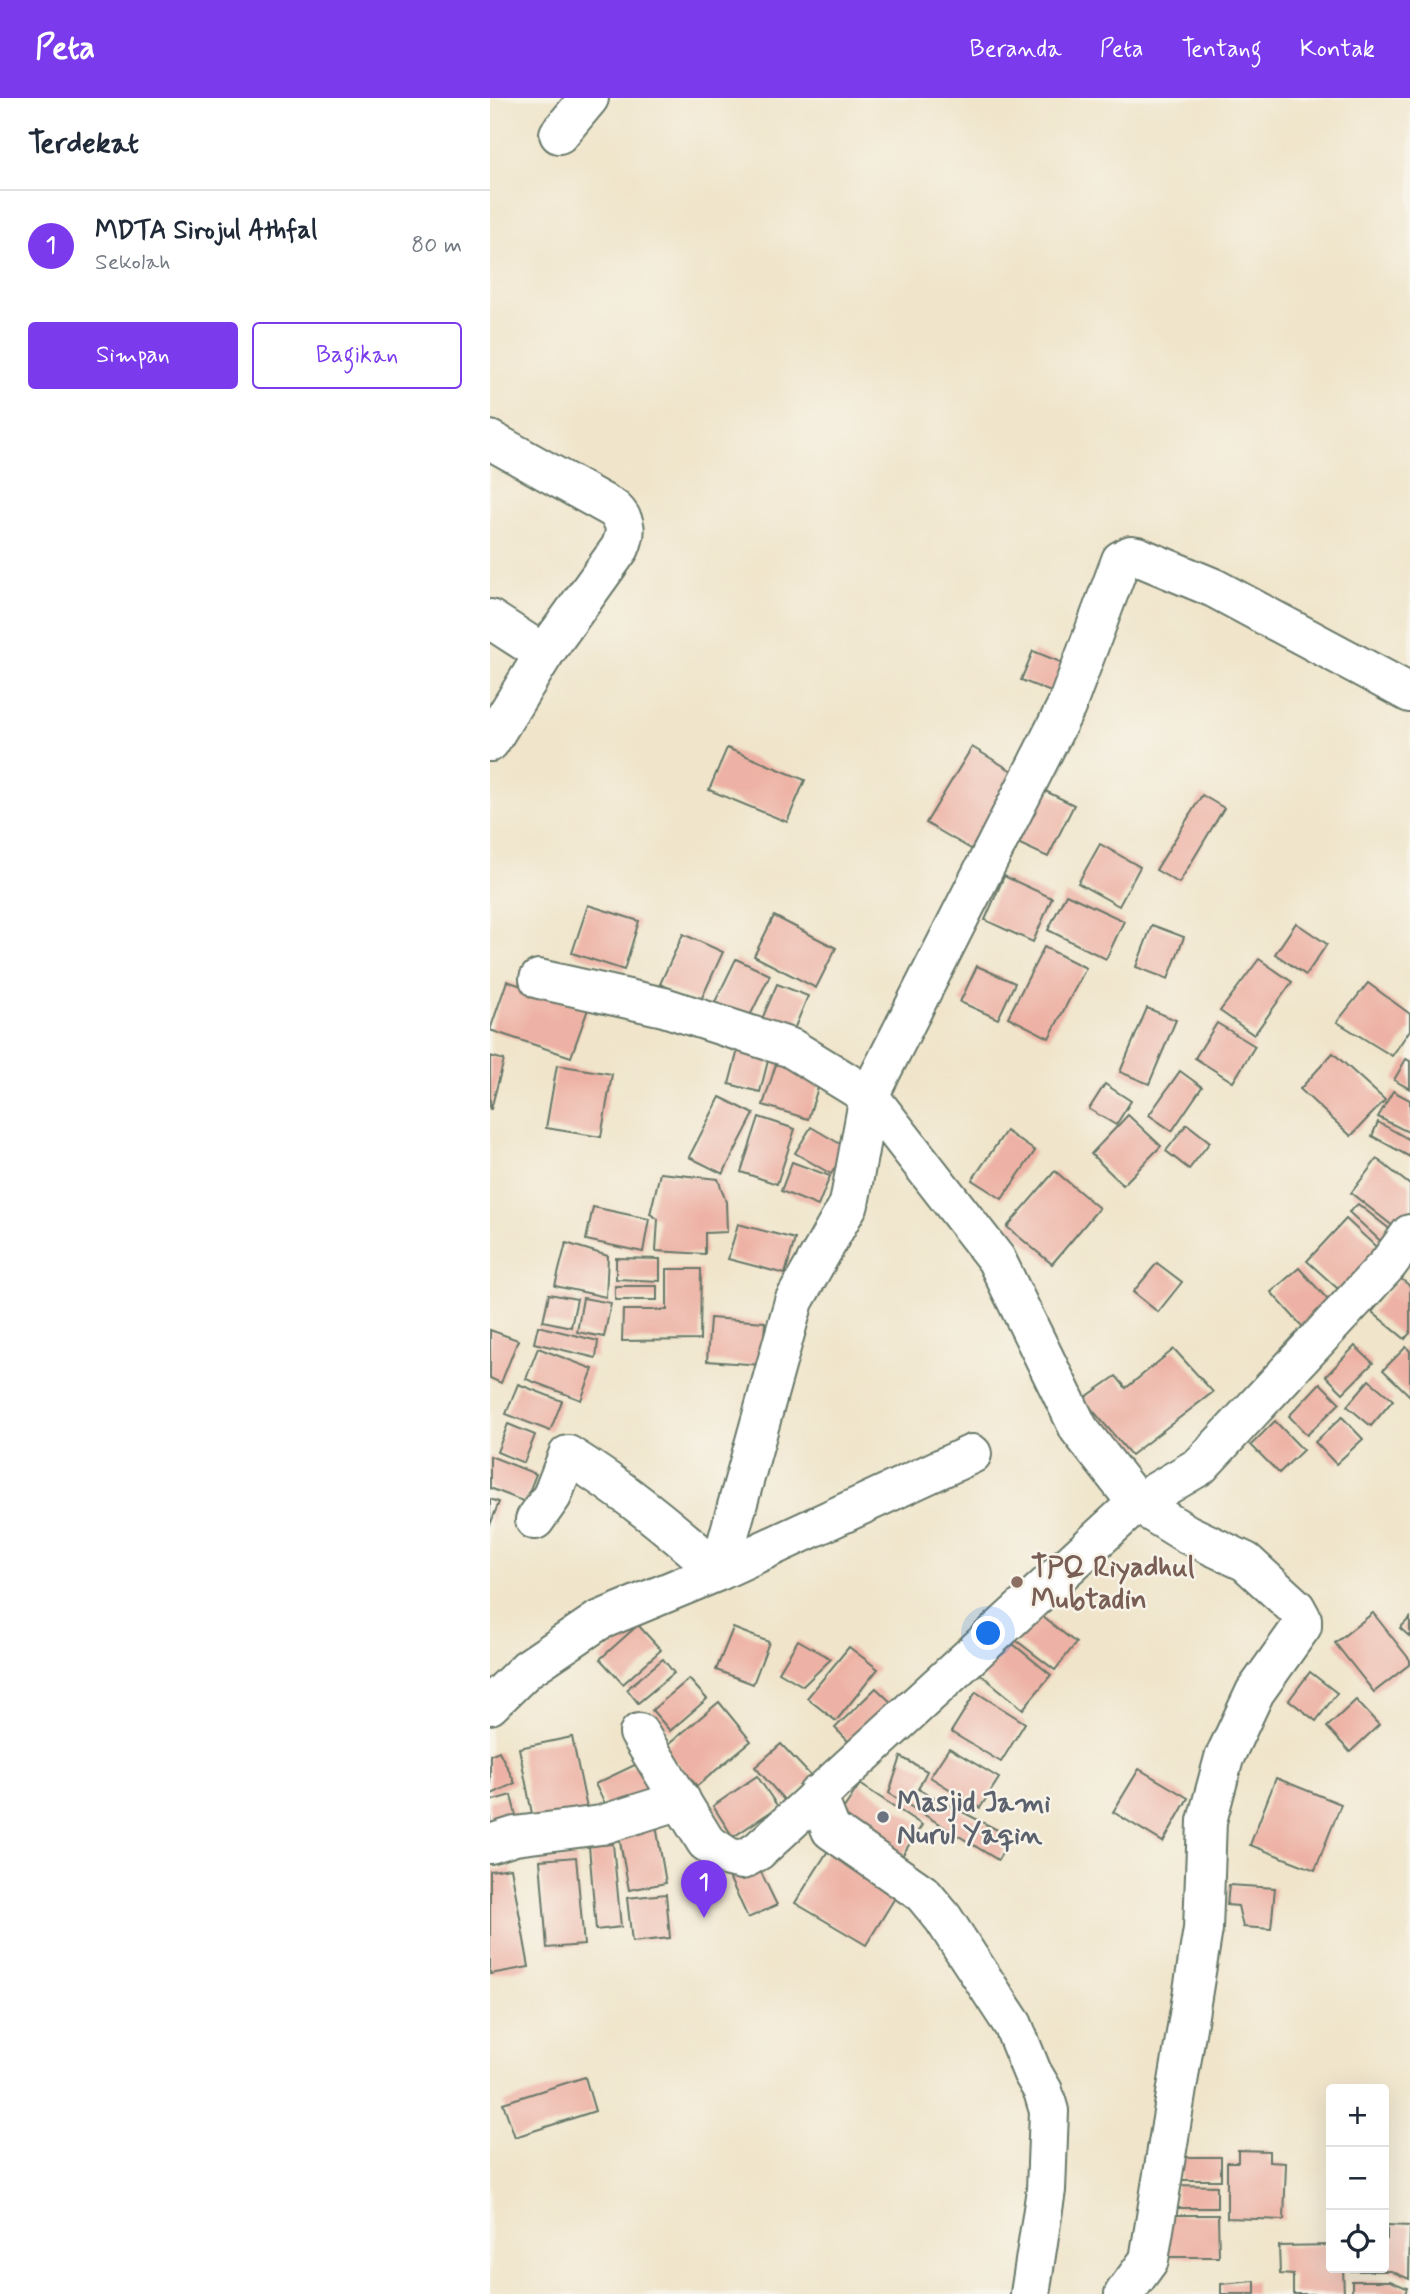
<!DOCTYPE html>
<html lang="id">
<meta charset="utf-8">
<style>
body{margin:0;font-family:Mynerve,sans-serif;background:#f6f6f7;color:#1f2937}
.controls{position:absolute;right:21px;bottom:21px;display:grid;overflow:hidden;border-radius:7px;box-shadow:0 7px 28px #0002}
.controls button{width:63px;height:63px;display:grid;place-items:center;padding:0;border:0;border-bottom:2px solid #e0e1e3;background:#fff;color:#1f2937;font:35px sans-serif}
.you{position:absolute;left:499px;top:1536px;width:24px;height:24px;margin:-18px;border:5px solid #fff;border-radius:50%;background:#1a73e8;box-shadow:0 0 0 10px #1a73e833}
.badge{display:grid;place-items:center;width:46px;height:46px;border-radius:50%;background:#7c3aed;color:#fff;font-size:23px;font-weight:700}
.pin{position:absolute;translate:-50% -58px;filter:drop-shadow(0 2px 4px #0008)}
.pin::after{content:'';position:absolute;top:37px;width:24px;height:21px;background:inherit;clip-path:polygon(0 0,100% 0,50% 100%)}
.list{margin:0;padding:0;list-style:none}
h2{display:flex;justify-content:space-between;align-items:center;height:91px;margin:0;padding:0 28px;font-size:30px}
h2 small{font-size:23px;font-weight:400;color:#747a83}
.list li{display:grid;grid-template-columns:46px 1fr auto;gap:21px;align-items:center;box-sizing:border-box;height:112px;padding:0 28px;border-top:2px solid #e0e1e3}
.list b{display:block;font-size:26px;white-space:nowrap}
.list p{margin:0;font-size:23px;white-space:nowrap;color:#747a83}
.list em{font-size:23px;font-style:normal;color:#747a83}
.actions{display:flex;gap:14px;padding:21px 28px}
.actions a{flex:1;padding:16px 0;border:2px solid #7c3aed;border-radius:7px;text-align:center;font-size:24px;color:#7c3aed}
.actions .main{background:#7c3aed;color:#fff}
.icon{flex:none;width:38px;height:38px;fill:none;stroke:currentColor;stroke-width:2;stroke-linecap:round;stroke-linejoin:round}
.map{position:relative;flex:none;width:920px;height:2196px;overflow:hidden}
header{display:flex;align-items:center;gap:42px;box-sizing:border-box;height:98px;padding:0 35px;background:#7c3aed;color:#fff}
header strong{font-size:33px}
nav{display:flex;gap:38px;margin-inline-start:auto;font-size:24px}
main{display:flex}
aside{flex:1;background:#fff}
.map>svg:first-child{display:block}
.building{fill:#edb2a5}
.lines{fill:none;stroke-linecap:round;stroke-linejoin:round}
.minor-casing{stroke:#687869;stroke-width:42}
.minor{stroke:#fff;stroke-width:38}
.education-dot{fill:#8d6e63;stroke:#f7f3e8;stroke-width:2.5}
.worship-dot{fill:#6b7280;stroke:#f7f3e8;stroke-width:2.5}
.labels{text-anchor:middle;stroke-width:5;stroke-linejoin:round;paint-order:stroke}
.education-label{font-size:28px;font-weight:bold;fill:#785e54;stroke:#f7f3e8;text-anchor:start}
.worship-label{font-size:28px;font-weight:bold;fill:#5b616d;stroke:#f7f3e8;text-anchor:start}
</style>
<header>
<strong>Peta</strong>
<nav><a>Beranda</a><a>Peta</a><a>Tentang</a><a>Kontak</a></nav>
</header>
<main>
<aside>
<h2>Terdekat<small></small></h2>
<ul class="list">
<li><span class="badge">1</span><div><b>MDTA Sirojul Athfal</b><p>Sekolah</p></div><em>80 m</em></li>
</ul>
<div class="actions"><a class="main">Simpan</a><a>Bagikan</a></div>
</aside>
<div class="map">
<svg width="920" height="2196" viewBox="0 0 920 2196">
<rect width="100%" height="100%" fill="#f7f3e8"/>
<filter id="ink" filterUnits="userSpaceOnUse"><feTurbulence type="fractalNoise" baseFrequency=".0143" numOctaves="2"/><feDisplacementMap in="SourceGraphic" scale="14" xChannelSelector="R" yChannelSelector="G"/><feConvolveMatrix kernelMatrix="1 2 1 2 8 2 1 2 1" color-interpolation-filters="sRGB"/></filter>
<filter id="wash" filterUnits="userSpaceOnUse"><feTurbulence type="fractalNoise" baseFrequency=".00686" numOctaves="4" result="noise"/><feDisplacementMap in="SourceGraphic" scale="28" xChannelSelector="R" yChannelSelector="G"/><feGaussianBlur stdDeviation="1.57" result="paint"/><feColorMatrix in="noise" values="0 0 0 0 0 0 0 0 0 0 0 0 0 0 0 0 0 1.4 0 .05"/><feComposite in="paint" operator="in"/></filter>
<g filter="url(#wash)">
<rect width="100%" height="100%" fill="#f0e5cb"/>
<g id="blocks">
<g class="building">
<polygon points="543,553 578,567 566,596 531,582"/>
<polygon points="482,649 527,676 481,751 436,725"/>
<polygon points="237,650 315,682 297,724 219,692"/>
<polygon points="545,688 584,707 558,759 519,741"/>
<polygon points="712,697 734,710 689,785 666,772"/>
<polygon points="610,746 650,769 629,808 588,785"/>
<polygon points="514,778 562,800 543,844 495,822"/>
<polygon points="576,796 634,823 616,861 558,832"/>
<polygon points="98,807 149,823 134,872 82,855"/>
<polygon points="284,818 346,850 326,890 264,858"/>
<polygon points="806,825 837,846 816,877 785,856"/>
<polygon points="662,827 694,839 678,881 646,869"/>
<polygon points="193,836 233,854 210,904 170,886"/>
<polygon points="554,849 596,870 559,940 518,919"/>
<polygon points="246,861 280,877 256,926 222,910"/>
<polygon points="769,861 802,884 764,937 730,913"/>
<polygon points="487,868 525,885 508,921 470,904"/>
<polygon points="17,883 98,911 81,959 0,932"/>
<polygon points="878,885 920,916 920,932 902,958 847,924"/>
<polygon points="287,886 318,898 300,941 269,928"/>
<polygon points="657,910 686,922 659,986 630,974"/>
<polygon points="727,925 765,948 743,984 705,960"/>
<polygon points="250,944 281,951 270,994 239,986"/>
<polygon points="843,955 895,1002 861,1038 810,991"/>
<polygon points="0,958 14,962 1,1011 0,1011"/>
<polygon points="288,960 333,974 318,1021 273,1007"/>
<polygon points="916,961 920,963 920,991 904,982"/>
<polygon points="67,967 122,976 111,1039 56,1030"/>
<polygon points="690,973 712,989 682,1033 659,1017"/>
<polygon points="615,986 641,1003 626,1027 599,1011"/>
<polygon points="903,993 920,1002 920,1035 888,1019"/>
<polygon points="230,999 264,1016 233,1076 199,1059"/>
<polygon points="638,1017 671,1048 633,1087 601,1056"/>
<polygon points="269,1019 305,1031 287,1086 251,1074"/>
<polygon points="888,1024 920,1042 920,1059 882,1038"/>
<polygon points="697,1026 720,1044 699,1071 676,1053"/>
<polygon points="321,1029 357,1050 341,1076 305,1055"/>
<polygon points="516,1033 545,1053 512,1101 482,1082"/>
<polygon points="887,1061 920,1087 920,1127 913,1136 861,1095"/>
<polygon points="302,1064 340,1078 328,1108 291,1093"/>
<polygon points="565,1073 609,1110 562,1166 517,1129"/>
<polygon points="170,1075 228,1081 236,1104 237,1134 215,1135 215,1156 166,1153 168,1121 160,1116"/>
<polygon points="868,1106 907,1137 897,1149 859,1114"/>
<polygon points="103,1109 159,1121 153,1154 96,1142"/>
<polygon points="856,1121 896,1158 857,1199 817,1163"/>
<polygon points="248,1126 305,1141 295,1176 238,1161"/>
<polygon points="76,1145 118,1158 116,1199 65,1188"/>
<polygon points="126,1160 170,1161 170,1183 126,1181"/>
<polygon points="667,1165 692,1184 668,1214 643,1194"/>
<polygon points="809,1170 848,1213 821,1238 781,1194"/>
<polygon points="177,1171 211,1171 210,1242 132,1243 133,1212 177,1212"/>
<polygon points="910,1180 920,1188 920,1235 915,1241 882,1214"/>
<rect x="125" y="1188" width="42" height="14"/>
<polygon points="59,1196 87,1201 81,1229 53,1223"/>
<polygon points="93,1200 121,1205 114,1239 87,1234"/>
<polygon points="220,1220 275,1224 272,1267 217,1263"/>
<polygon points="48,1228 108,1243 106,1260 44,1245"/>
<polygon points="0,1232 28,1242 11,1285 0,1280"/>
<polygon points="865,1248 883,1265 853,1295 836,1278"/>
<polygon points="916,1249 920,1253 920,1298 893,1272"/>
<polygon points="48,1250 103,1271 91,1302 36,1281"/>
<polygon points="684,1251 723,1294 641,1357 593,1301 626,1278 636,1290"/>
<polygon points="879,1282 903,1302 881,1328 857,1308"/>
<polygon points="830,1285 850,1305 817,1337 799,1318"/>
<polygon points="28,1286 72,1303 60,1333 16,1316"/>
<polygon points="852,1319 873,1341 846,1366 825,1344"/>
<polygon points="785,1323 813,1352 789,1375 761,1347"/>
<polygon points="18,1326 45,1337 34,1365 7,1354"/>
<polygon points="0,1358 46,1376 35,1404 0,1390"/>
<polygon points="0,1401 9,1404 0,1427"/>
<polygon points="544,1512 586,1545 565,1572 519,1537"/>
<polygon points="883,1515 920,1562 920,1566 884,1594 845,1545"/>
<polygon points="920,1520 920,1539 910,1530"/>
<polygon points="148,1527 171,1552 133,1586 110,1561"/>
<polygon points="243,1530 279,1544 263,1586 226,1572"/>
<polygon points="512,1537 561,1577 533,1611 483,1570"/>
<polygon points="308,1542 341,1561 313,1588 289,1574"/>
<polygon points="359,1549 388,1571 346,1623 317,1600"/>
<polygon points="173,1561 184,1575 148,1605 137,1591"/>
<polygon points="820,1574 847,1595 826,1623 799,1602"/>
<polygon points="199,1581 217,1601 180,1633 162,1612"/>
<polygon points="386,1590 406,1609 364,1649 345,1630"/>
<polygon points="486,1594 535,1625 511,1664 461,1634"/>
<polygon points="866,1602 889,1627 860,1654 837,1629"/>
<polygon points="229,1604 261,1643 207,1688 174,1650"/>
<polygon points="82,1639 99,1720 45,1731 29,1650"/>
<polygon points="291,1646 323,1680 296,1704 265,1669"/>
<polygon points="459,1650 509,1680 490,1710 440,1679"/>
<polygon points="9,1653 25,1685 0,1697 0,1657"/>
<polygon points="411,1659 437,1673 428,1691 521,1739 508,1762 399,1695"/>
<polygon points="153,1663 170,1697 122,1720 105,1686"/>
<polygon points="649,1671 698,1700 673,1744 623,1714"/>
<polygon points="267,1678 288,1709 243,1739 223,1708"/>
<polygon points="786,1680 851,1706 825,1772 760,1747"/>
<polygon points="370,1686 432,1727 406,1767 344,1725"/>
<polygon points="21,1697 29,1730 0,1733 0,1703"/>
<polygon points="166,1727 176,1785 139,1792 128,1733"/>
<polygon points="123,1746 131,1829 106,1832 99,1748"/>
<polygon points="341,1748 411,1790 376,1847 305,1805"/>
<polygon points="86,1759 94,1847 57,1850 50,1762"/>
<polygon points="267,1766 287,1807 258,1820 239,1779"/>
<polygon points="21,1770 39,1869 0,1876 0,1773"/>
<polygon points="739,1787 785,1790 781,1831 753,1829 748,1808 737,1807"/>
<polygon points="176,1796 180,1840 142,1844 137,1800"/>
<polygon points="95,1979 105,2013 25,2039 13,2005"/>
<polygon points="748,2052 779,2053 779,2064 796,2065 794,2122 737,2120 737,2064 748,2064"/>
<rect x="691" y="2059" width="40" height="23"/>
<polygon points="686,2087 727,2088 727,2110 686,2110"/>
<polygon points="681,2117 728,2117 729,2159 674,2159"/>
<polygon points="897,2127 920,2128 919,2181 901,2173 860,2173 860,2170 894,2170 894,2140 897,2141"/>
<polygon points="841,2147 841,2170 853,2170 854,2196 803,2196 803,2177 790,2176 789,2148"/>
<polygon points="765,2183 765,2196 731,2196 731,2186"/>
<polygon points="862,2183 900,2183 917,2190 915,2196 862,2196"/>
</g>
</g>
</g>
<g filter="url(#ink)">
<use href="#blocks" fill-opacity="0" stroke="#687869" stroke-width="2"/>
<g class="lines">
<g class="minor-casing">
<g id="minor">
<polyline points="69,36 99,0"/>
<path d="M0 342 124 411C137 424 137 434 130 450L54 556 0 644"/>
<polyline points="0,521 54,556"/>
<polyline points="49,881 174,909 301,950 379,998 506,1161 589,1331 647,1405 697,1436 756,1464 806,1510 812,1521 812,1528 765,1594 734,1660 717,1723 713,1831 659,2162 634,2196"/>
<path d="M45 1422 62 1398 78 1357C133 1391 181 1431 229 1473L304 1203 359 1106 379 998 576 609 631 462 641 457 647 458 724 490 920 595"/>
<polyline points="0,1607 37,1571 108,1523 229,1473 482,1356"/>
<polyline points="149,1635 216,1744 238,1759 252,1762 268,1753 647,1405 710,1368 898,1166 920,1136"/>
<polyline points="327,1697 341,1732 433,1796 453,1820 523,1927 542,1974 553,1993 559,2013 556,2092 540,2196"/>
<polyline points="0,1746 25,1738 111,1727 191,1702"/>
</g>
</g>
<use href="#minor" class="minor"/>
</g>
</g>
<circle class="education-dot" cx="527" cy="1484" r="7"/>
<circle class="worship-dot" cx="393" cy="1719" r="7"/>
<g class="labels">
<g class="education-label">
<text x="541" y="1478">TPQ Riyadhul<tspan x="541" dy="32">Mubtadin</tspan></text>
</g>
<g class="worship-label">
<text x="407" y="1713">Masjid Jami<tspan x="407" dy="32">Nurul Yaqin</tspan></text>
</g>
</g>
</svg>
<div class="controls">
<button>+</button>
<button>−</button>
<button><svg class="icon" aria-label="locate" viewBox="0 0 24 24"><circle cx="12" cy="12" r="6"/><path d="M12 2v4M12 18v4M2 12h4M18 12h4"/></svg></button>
</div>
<div class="you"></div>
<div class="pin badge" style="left:214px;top:1820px">1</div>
</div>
</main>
